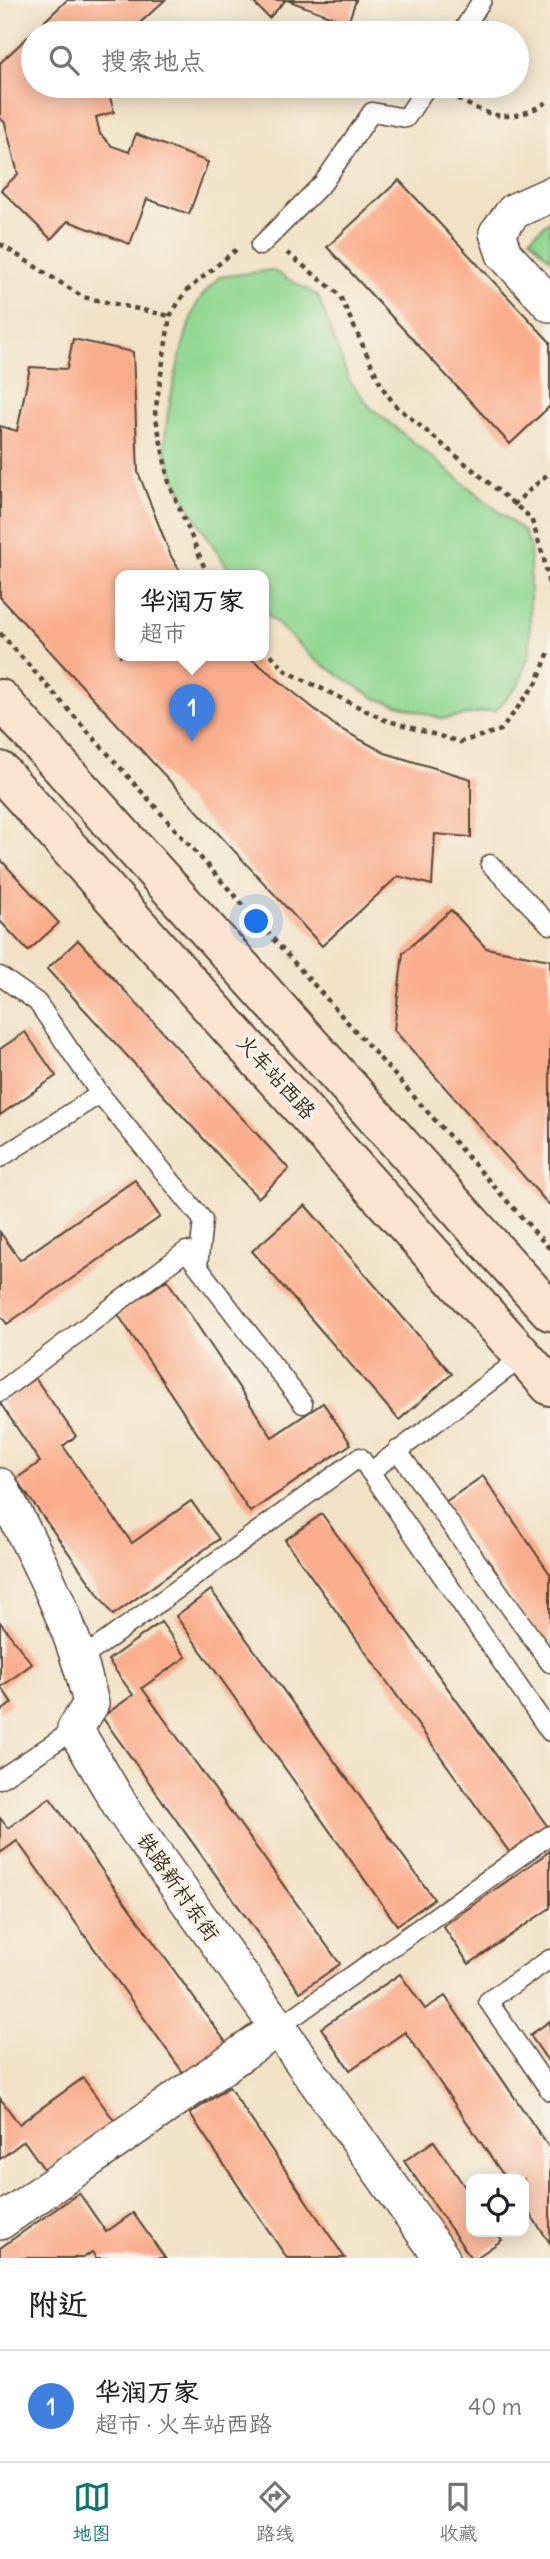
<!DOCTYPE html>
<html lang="zh">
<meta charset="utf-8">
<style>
body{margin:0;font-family:Delius,"LXGW WenKai TC",sans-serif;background:#f6f6f6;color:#202124}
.controls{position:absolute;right:21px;bottom:21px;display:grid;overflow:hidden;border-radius:14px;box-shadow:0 4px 18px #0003}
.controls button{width:63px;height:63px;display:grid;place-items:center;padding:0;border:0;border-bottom:2px solid #e0e0e0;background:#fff;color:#202124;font:35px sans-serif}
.you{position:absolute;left:257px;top:922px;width:24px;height:24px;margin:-18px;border:5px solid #fff;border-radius:50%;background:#1a73e8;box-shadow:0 0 0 10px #1a73e833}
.badge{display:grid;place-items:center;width:46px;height:46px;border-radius:50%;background:#0f766e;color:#fff;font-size:23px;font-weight:700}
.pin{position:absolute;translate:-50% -58px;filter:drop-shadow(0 2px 4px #0008)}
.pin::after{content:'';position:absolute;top:37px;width:24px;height:21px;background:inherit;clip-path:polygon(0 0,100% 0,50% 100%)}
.popup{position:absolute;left:115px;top:570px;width:154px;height:91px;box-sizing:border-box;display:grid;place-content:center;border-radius:14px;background:#fff;filter:drop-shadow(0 2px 5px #0005);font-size:23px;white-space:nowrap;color:#757577}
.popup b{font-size:26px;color:#202124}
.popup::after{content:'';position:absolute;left:50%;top:100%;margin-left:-14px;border:14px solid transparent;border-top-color:#fff}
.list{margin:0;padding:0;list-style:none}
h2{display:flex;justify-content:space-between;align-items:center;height:91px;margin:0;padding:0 28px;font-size:30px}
h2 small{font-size:23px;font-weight:400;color:#757577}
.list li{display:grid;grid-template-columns:46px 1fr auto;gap:21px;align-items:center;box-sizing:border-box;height:112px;padding:0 28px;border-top:2px solid #e0e0e0}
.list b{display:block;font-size:26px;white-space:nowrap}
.list p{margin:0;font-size:23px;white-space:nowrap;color:#757577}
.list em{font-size:23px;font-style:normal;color:#757577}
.icon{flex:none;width:38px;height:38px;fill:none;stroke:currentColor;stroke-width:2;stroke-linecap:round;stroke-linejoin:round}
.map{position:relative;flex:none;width:550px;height:2258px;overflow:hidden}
.search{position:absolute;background:#fff;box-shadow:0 4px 18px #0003;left:21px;right:21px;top:21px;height:77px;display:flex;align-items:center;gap:18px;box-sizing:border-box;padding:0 24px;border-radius:38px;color:#757577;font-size:26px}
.sheet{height:203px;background:#fff}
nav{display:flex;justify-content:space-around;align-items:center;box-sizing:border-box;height:98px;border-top:2px solid #e0e0e0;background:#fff;font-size:19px;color:#757577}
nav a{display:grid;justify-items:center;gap:4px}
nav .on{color:#0f766e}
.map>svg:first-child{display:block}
.green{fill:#90d791;stroke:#668058;stroke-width:2}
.building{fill:#faad8c}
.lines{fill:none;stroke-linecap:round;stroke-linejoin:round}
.lane-casing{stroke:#564637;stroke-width:21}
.street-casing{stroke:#564637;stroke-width:38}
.secondary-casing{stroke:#564637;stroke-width:42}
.path{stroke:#564637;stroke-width:4.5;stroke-dasharray:5 5;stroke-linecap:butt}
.lane{stroke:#fff;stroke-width:18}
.street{stroke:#fff;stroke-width:35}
.secondary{stroke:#fde4d1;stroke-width:38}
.labels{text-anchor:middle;stroke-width:7;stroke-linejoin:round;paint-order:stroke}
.street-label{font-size:21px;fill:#3b2a1e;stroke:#f7f3e8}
</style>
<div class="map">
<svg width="550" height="2258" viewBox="0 0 550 2258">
<rect width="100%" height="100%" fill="#f7f3e8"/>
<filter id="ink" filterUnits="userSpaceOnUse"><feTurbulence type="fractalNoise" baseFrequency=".0143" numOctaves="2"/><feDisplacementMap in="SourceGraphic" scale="14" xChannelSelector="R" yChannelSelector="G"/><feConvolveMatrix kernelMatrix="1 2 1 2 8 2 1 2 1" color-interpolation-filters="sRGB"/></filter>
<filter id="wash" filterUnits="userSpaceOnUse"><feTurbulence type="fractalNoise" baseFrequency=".00686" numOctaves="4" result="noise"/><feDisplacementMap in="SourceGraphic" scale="28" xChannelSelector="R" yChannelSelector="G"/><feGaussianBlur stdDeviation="1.57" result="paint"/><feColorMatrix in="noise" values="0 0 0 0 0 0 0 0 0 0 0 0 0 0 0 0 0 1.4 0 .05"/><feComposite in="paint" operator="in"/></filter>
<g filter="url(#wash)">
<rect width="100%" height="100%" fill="#f1e2c6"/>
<g class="green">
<polygon points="550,220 550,259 530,238"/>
<path d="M272 270 318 296 349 380 370 407 524 532 530 548V652L519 684 496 710 443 719 375 698 314 659 264 611V576H233C210 541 177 493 166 453 160 431 186 322 198 302 204 293 212 285 219 277Z"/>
</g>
<g id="blocks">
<g class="building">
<polygon points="67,0 165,0 129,33 33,33 33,86 107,86 114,112 96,117 100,134 112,146 129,152 136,134 208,162 189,214 147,199 130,244 68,221 51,239 1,190 18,174 5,123 0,118 0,63"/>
<polygon points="251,0 286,0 269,18"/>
<polygon points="287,0 356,0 348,23"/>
<polygon points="399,180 550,342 550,406 510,444 327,247"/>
<polygon points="73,339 133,352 138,472 171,556 183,576 120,576 120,656 248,656 337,727 385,753 471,779 471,837 435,834 432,885 398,876 322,946 0,597 0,426 17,431 30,367 67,369"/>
<polygon points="0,859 59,923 28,951 0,921"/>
<polygon points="451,910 486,948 550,960 550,1206 394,1030 403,953"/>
<polygon points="78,940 289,1169 258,1198 47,969"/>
<polygon points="25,1032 56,1076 0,1115 0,1049"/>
<polygon points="135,1180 160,1217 7,1324 0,1315 0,1232 20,1260"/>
<polygon points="305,1205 452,1374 399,1420 252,1251"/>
<polygon points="167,1280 272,1437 323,1403 351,1444 250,1512 117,1313"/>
<polygon points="35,1378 76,1436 63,1446 132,1543 191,1501 219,1539 113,1615 16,1479 40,1462 0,1403"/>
<polygon points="483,1476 550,1574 550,1654 445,1502"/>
<polygon points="322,1514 548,1827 510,1853 285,1540"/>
<polygon points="211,1590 434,1899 397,1925 176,1616"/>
<polygon points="0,1622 32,1664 1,1687 12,1703 0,1712"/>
<polygon points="161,1622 186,1657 142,1688 340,1964 300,1992 102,1717 133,1695 108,1660"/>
<polygon points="50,1798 230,2048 187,2078 17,1841 0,1853 0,1818 8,1828"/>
<polygon points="550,1851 550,1908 469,1964 443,1926"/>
<polygon points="400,1974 425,2009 445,1996 550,2149 550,2243 524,2205 524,2179 506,2179 405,2032 350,2070 321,2028"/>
<polygon points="550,2021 550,2064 530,2035"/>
<polygon points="83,2078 119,2127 49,2176 24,2141 0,2159 0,2098 19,2124"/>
<polygon points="229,2087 345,2258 287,2258 190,2114"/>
<polygon points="434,2141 471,2196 471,2232 496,2232 502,2240 476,2258 471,2258 404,2161"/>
<polygon points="79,2193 106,2232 133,2213 165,2258 96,2258 92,2252 83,2258 0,2258 0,2248"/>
</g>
</g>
</g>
<g filter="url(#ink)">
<use href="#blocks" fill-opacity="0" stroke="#564637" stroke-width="2"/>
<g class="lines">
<g class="lane-casing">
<g id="lane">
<polyline points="461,33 482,0"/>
<polyline points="260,246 323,183 372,112 406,118 427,86"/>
<polyline points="490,864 550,925"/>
<polyline points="0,976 37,1002 100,1094 0,1158"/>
<polyline points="100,1094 203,1220 198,1266"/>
<polyline points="0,1392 186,1251 303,1404"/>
<polyline points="397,1450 550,1663"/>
<polyline points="370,1472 524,1356"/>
<polyline points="81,1659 360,1457 550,1732"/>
<polyline points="0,1779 75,1729"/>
<polyline points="550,1959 488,2001 550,2091"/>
<polyline points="278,2028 550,1835"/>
</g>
</g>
<g class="street-casing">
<g id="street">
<polyline points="550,195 514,211 497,233 504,254 550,304"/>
<path d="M0 1486C37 1557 74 1626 91 1704L75 1729 123 1810 442 2258"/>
<polyline points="0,2222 278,2028"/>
</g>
</g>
<g class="secondary-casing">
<g id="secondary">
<polyline points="0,699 550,1311"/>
<polyline points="0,771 550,1386"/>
</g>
</g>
<g class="path">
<path d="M449 94C488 116 509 127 550 100"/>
<polyline points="0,244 83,297 170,316"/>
<polyline points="287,253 339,294 382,387 395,405 531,518 544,559 550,591"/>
<polyline points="513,505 550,472"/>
<polyline points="208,576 169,483 155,413 170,316 186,291 237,249"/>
<polyline points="0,633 550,1249"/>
<polyline points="264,647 286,671 385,720 460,742 501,730 537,682 550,649"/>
</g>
<use href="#lane" class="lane"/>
<use href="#street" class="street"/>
<use href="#secondary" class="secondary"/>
</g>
</g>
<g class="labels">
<g class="street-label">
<text transform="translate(276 1077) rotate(48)" y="7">火车站西路</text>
<text transform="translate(178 1887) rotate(55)" y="7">铁路新村东街</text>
</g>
</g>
</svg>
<div class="controls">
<button><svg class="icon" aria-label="locate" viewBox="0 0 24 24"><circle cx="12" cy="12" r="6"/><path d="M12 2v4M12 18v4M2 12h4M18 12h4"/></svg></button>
</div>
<div class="you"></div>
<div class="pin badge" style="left:192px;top:742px;background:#3f7fe0">1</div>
<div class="popup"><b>华润万家</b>超市</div>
<div class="search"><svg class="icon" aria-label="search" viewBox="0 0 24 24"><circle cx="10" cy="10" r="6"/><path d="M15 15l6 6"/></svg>搜索地点</div>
</div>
<section class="sheet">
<h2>附近<small></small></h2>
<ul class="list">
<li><span class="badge" style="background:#3f7fe0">1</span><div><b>华润万家</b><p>超市 · 火车站西路</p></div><em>40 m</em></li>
</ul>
</section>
<nav>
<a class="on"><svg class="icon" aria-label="map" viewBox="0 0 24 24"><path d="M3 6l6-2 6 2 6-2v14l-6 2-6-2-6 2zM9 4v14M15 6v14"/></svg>地图</a>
<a><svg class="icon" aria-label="directions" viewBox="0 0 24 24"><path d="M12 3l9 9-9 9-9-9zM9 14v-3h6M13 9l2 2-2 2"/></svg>路线</a>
<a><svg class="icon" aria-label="saved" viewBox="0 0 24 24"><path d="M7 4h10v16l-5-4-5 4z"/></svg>收藏</a>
</nav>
